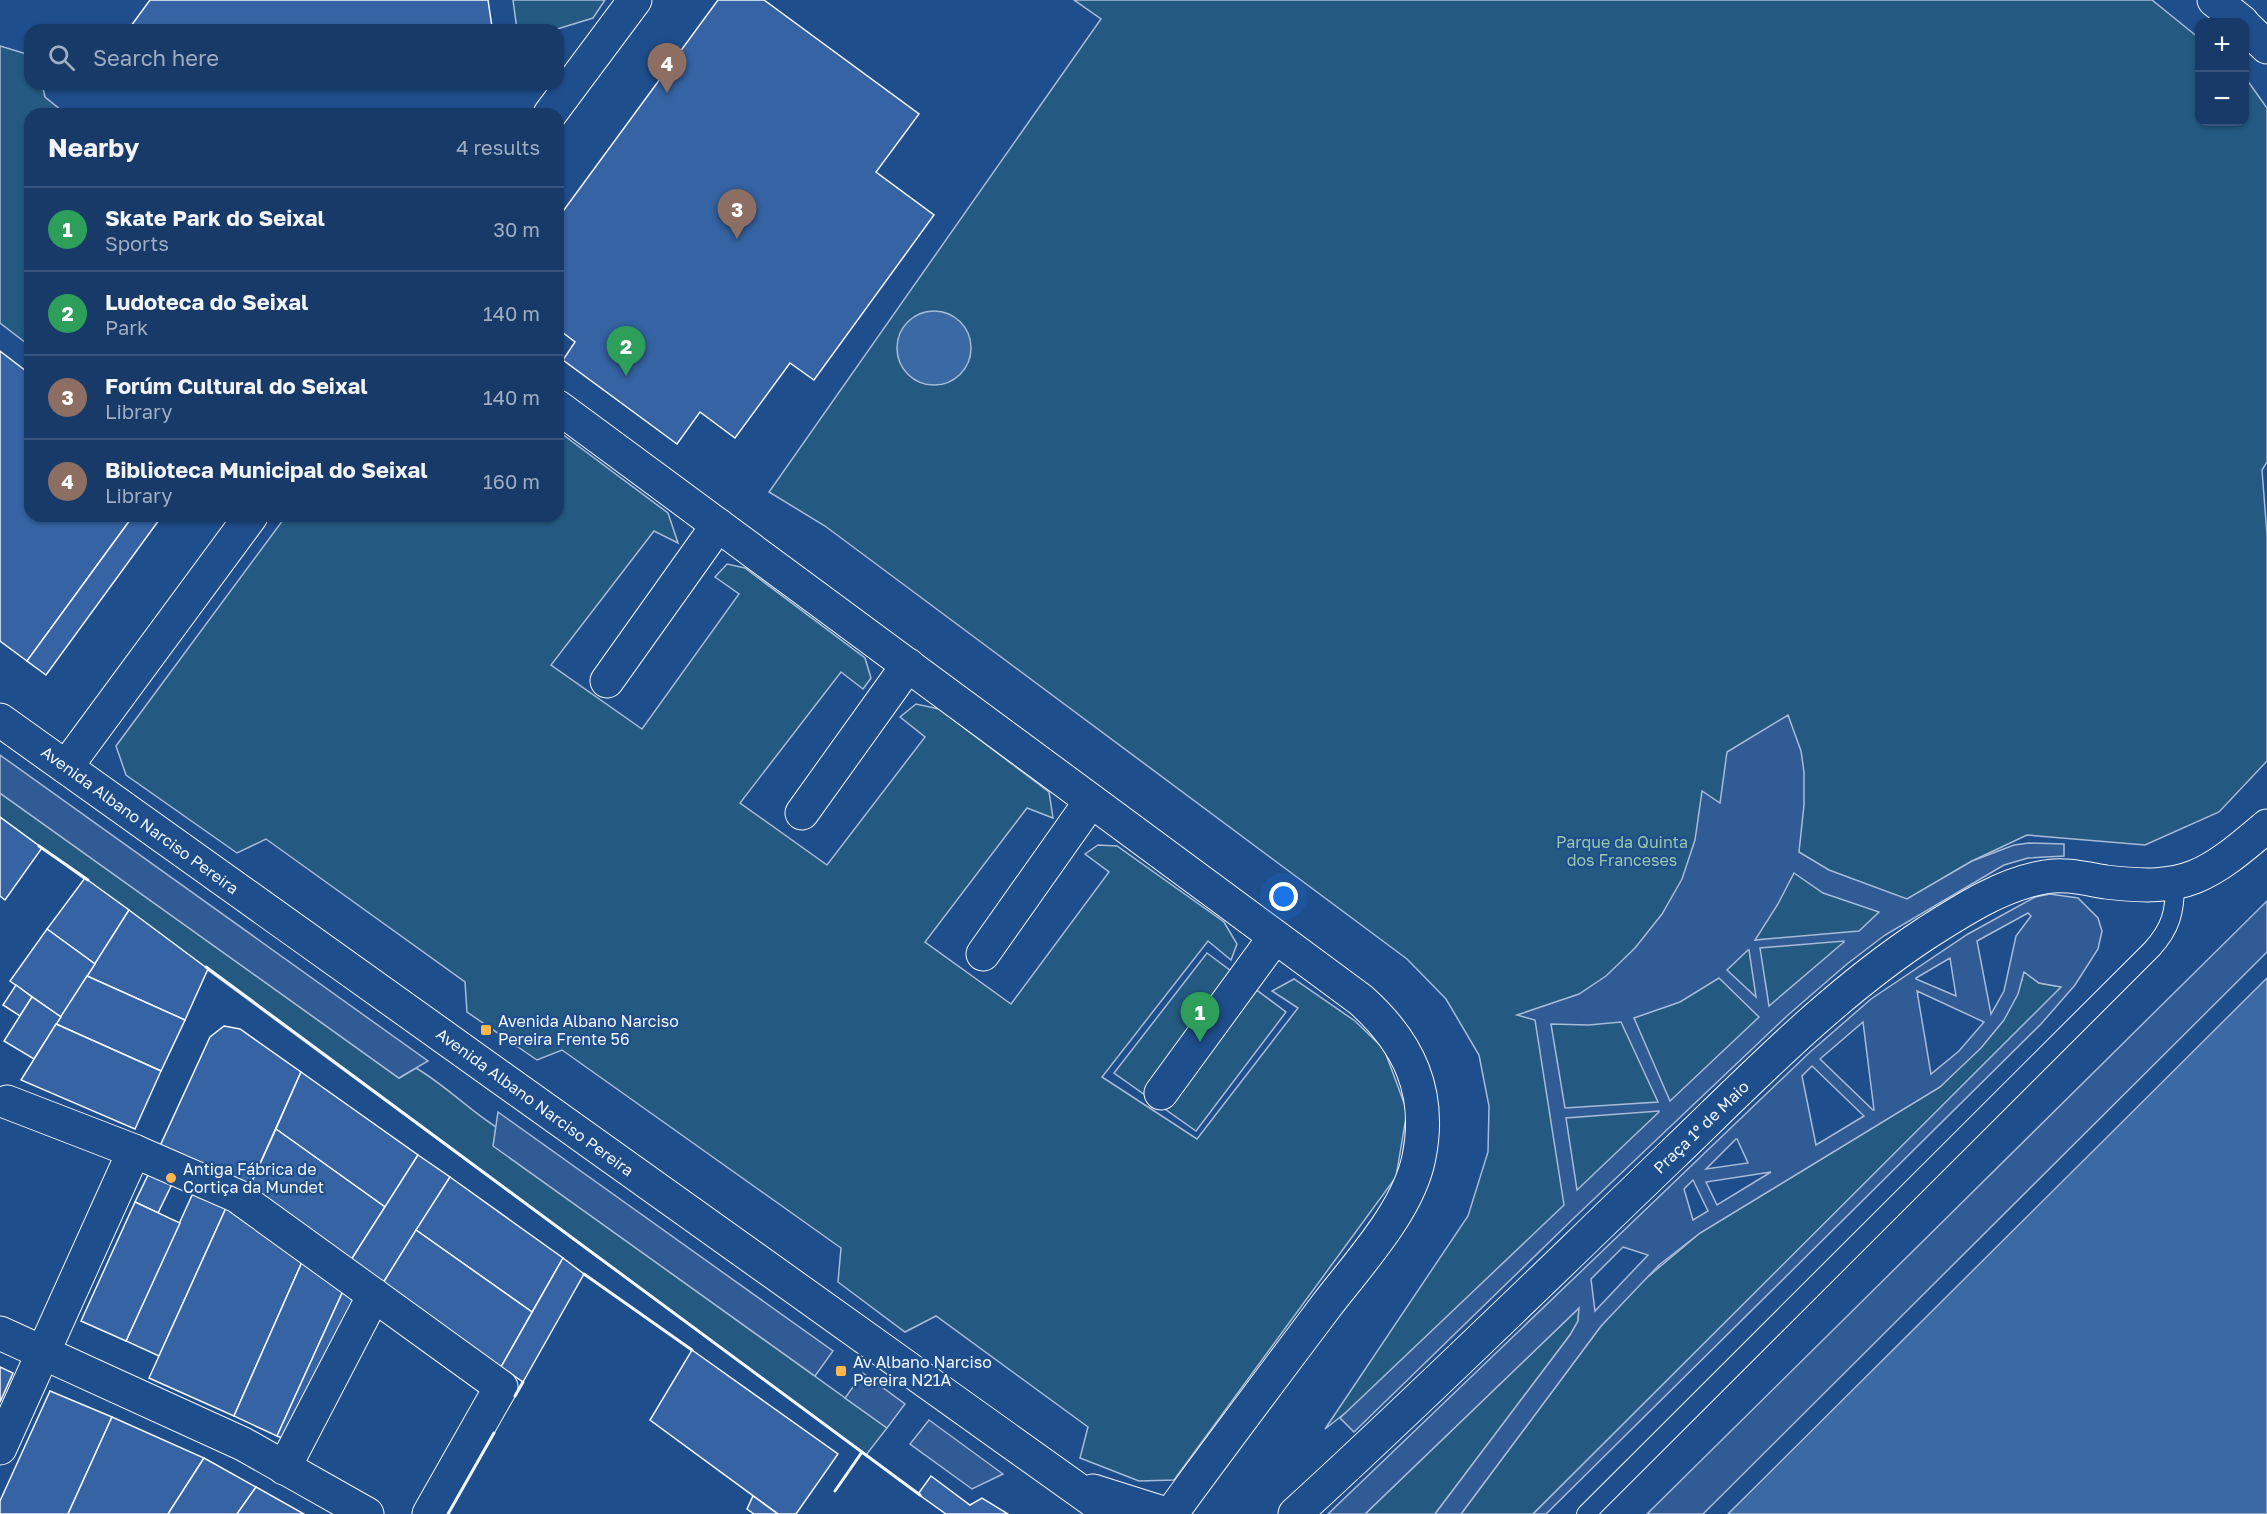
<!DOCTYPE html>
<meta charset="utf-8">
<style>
body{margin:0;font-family:"Golos Text",sans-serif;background:#244571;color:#f1f3f6}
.controls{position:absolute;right:18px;top:18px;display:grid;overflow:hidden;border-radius:12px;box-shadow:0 2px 4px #0004}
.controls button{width:54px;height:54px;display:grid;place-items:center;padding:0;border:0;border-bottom:2px solid #36547d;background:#173a69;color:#f1f3f6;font:30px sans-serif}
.you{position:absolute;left:1284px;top:897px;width:21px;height:21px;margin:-15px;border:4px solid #fff;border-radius:50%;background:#1a73e8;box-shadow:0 0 0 9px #1a73e833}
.badge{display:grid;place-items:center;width:39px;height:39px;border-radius:50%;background:#bca0f2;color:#fff;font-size:20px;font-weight:700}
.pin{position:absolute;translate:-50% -50px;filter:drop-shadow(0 2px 3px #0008)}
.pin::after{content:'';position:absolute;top:32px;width:21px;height:18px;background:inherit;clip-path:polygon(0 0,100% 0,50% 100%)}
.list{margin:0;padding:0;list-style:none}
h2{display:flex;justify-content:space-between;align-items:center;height:78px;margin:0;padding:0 24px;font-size:26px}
h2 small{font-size:20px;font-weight:400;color:#9eadc0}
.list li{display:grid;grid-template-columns:39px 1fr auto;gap:18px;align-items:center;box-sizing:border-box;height:84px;padding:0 24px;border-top:2px solid #36547d}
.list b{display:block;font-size:22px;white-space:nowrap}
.list p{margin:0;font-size:20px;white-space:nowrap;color:#9eadc0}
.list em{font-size:20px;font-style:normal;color:#9eadc0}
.icon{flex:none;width:33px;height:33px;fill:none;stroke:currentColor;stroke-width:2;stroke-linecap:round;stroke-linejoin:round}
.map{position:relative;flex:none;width:2267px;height:1514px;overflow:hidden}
.search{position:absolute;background:#173a69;box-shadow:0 2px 4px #0004;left:24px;top:24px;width:540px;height:66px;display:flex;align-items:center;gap:15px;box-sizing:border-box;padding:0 21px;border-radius:18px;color:#9eadc0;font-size:22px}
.panel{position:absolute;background:#173a69;box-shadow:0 2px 4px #0004;left:24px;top:108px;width:540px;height:414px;border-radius:18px}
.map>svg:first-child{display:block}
.green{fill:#245a82;stroke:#a8bbd7;stroke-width:1.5}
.parking{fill:#305b95;stroke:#a8bbd7;stroke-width:1.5;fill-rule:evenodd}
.water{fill:#3b69a3;stroke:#a8bbd7;stroke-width:1.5}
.building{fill:#3563a3;stroke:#f2f6ff;stroke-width:1.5}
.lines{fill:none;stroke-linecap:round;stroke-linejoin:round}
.lane-casing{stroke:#f2f6ff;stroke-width:20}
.street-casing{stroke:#f2f6ff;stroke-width:35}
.secondary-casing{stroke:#f2f6ff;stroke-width:35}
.lane{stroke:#1f4e8c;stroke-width:18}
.street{stroke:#1f4e8c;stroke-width:33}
.secondary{stroke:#1f4e8c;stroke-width:33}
.wall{stroke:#f2f6ff;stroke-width:3}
.poi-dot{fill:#ffb74d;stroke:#1f4e8c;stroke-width:2}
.labels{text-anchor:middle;stroke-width:4.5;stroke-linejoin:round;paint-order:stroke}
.street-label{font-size:16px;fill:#f2f6ff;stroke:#1f4e8c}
.park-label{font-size:16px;fill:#97c8a6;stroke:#1f4e8c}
.poi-label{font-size:16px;fill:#f2f6ff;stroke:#1f4e8c;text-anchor:start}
</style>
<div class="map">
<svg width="2267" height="1514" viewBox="0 0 2267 1514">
<rect width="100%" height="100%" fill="#1f4e8c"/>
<g class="green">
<polygon points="513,0 605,0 593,18 554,30 517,30"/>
<polygon points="1074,0 2152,0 2199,38 2200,122 2244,122 2245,77 2267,108 2267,462 2262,470 2267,535 2267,761 2219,812 2145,845 2027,835 1972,861 1907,899 1431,1346 1325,1429 1468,1216 1488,1152 1489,1106 1479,1055 1446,999 1407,959 825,526 769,492 1101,19"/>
<polygon points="0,46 30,55 30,84 42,84 45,97 66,114 30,114 30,346 0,323"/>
<polygon points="558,431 668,513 678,543 654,531 551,665 642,729 739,594 715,577 727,564 745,568 865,658 871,678 863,689 841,672 740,803 827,865 925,737 900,717 916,704 939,709 1049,792 1053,818 1027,808 925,942 1011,1004 1109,872 1085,854 1098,845 1117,846 1224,922 1237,944 1231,960 1208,941 1102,1077 1197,1139 1298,1008 1272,991 1294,979 1355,1021 1384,1049 1407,1111 1396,1177 1174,1480 1139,1481 1080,1458 1088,1427 936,1316 905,1332 838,1282 841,1248 562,1050 537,1060 467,1012 465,982 266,839 237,853 126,775 116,746 286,516 558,516"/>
<path d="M0 793 399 1078 416 1068C445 1085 468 1109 496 1127L494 1146 887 1428 866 1455 0 817Z"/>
<polygon points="1207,953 1286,1012 1196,1131 1114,1073"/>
<polygon points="2023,971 2039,983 2062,987 1533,1514 1461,1514 1601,1326 1637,1286 1700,1233 1940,1087 1996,1029 2022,980"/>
<polygon points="1579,1308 1578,1321 1570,1335 1435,1514 1365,1514"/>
</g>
<g class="parking">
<path d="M1788 715 1801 751 1804 772V805L1799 852 1829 870 1907 899 1972 861 2014 845 2029 843 2064 844V856L2028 858 2004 865 1885 935 1847 964 1788 1015 1575 1217 1354 1432 1340 1418 1564 1205 1535 1020 1517 1015 1579 994 1606 976 1635 948 1662 914 1682 879 1695 840 1702 791 1720 803 1727 752ZM1794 873 1823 893 1879 912 1859 931 1755 940 1778 904ZM1844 941V942L1769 1006 1760 948ZM1748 950H1749L1756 997 1727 970ZM1719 978 1759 1017 1670 1101 1634 1018 1680 1002ZM1621 1022 1658 1102 1565 1108 1551 1024 1589 1025ZM1659 1111V1112L1577 1190 1566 1118Z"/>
<polygon points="0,755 428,1061 399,1078 0,793"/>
<path d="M2050 894 2078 898 2098 918 2102 931 2098 949 2075 985 2041 1024 1546 1514H1533L2061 987 2039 983 2024 972 2018 994 2004 1020 1981 1048 1940 1087 1700 1233 1659 1265 1601 1326 1461 1514H1435L1570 1335 1578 1321 1579 1308 1365 1514H1328L1809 1053 1871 999 1968 934 2035 897ZM2028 913 2031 916 2016 936 2004 991 1991 1014 1977 941ZM1950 958 1956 996 1916 979V978ZM1917 991 1984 1022 1959 1051 1931 1074ZM1863 1022 1874 1110H1873L1820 1059ZM1812 1066 1864 1116 1816 1145 1802 1076ZM1737 1139 1748 1163 1706 1169 1736 1139ZM1771 1172 1717 1205 1706 1182ZM1693 1180 1708 1211 1693 1220 1684 1189ZM1623 1247 1648 1255 1595 1311 1591 1279Z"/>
<polygon points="2267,901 2267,952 1703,1514 1647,1514"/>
<polygon points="498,1112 833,1351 815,1376 493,1146"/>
<polygon points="863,1373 905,1404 887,1428 845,1398"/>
<polygon points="929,1420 1003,1474 972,1489 910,1444"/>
</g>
<g class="water">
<circle cx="934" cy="348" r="37"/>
<polygon points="2267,978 2267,1514 1728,1514"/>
</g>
<g class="building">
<polygon points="150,0 488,0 492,27 473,30 128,30"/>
<polygon points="718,0 764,0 919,114 876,172 934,215 814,380 790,363 735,438 700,412 677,444 563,360 575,342 558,329 558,218"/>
<polygon points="0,351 30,374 30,516 133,516 27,661 0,641"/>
<polygon points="133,516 162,516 46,675 27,661"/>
<polygon points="0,817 42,848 5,900 0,896"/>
<polygon points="85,878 129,910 95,964 47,929"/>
<polygon points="129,910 208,969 185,1020 87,976"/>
<polygon points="47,929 95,964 61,1017 10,981"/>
<polygon points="87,976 185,1020 161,1071 56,1024"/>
<polygon points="16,985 32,997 20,1016 3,1005"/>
<polygon points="32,997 61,1017 34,1059 4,1041"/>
<polygon points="56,1024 161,1071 135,1129 21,1080"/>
<polygon points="224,1026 240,1029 301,1072 249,1188 160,1146 210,1037"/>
<polygon points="301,1072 418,1155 385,1207 276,1129"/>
<polygon points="276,1129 385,1207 351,1260 249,1188"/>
<polygon points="418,1155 450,1177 383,1283 351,1260"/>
<polygon points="149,1173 172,1184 158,1213 135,1202"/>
<polygon points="450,1177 563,1258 532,1312 416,1230"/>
<polygon points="193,1193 226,1208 159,1356 126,1341"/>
<polygon points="135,1202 180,1223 126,1341 81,1321"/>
<polygon points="226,1208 302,1262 234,1416 149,1378"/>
<polygon points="416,1230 532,1312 501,1367 383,1283"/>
<polygon points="563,1258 584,1274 523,1382 501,1367"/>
<polygon points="302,1262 343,1291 277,1436 234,1416"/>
<polygon points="343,1291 362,1305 285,1439 277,1436"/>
<polygon points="692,1350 838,1454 796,1514 778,1514 650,1420"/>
<polygon points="0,1367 13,1373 0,1402"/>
<polygon points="50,1391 112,1417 68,1514 0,1514 0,1501"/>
<polygon points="112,1417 204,1458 168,1514 68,1514"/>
<polygon points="204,1458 256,1487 237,1514 168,1514"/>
<polygon points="931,1476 970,1505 982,1498 1008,1514 946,1514 918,1494"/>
<polygon points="256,1487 304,1514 237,1514"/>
<polygon points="753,1496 778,1514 754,1514 747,1509"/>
</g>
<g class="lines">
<g class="lane-casing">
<path id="lane" d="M1586 1514 2152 949C2171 928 2175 912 2175 884"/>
</g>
<g class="street-casing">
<g id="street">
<polyline points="550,114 635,0"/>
<path d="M558 407 1361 1000C1409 1043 1432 1092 1419 1157 1409 1210 1358 1264 1326 1306 1274 1375 1222 1444 1171 1514"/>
<polyline points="607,681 718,525"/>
<polyline points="66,767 251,516"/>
<polyline points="802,813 908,665"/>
<polyline points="983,954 1091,801"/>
<polyline points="1161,1093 1275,937"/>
<polyline points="134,1151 237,1196 501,1387 429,1514"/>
<polyline points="0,1333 243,1444 367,1514"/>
<polyline points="0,1448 134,1151 7,1102"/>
<polyline points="284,1468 374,1295"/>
</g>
</g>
<g class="secondary-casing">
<g id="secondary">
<polyline points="2214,0 2242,22"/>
<polyline points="2244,25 2267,47"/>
<polyline points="0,720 1112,1514"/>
<polyline points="1093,1491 1166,1514"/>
<path d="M1295 1514C1423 1397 1547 1275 1672 1155 1752 1078 1834 993 1928 932 1964 909 2003 884 2045 877 2064 873 2087 879 2106 882 2187 892 2207 877 2267 826"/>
</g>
</g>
<use href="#lane" class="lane"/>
<use href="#street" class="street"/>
<use href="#secondary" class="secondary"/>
<g class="wall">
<polyline points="39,846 88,880"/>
<polyline points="206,967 920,1495"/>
<polyline points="584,1274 692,1350"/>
<polyline points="515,1396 523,1382"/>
<polyline points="835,1491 862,1452"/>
<polyline points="448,1514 494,1433"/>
</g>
</g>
<g class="poi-dot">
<rect x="480" y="1024" width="12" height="12" rx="3"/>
<circle cx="171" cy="1178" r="6"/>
<rect x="835" y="1365" width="12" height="12" rx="3"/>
</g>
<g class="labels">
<g class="street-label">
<text transform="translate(140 820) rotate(36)" y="6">Avenida Albano Narciso Pereira</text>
<text transform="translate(535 1102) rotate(36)" y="6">Avenida Albano Narciso Pereira</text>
<text transform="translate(1701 1127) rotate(-44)" y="6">Praça 1º de Maio</text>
</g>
<g class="park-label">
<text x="1622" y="848">Parque da Quinta<tspan x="1622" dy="18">dos Franceses</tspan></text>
</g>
<g class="poi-label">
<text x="498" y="1027">Avenida Albano Narciso<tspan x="498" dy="18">Pereira Frente 56</tspan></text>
<text x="183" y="1175">Antiga Fábrica de<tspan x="183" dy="18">Cortiça da Mundet</tspan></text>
<text x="853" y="1368">Av Albano Narciso<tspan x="853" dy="18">Pereira N21A</tspan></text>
</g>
</g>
</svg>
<div class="controls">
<button>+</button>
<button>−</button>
</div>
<div class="you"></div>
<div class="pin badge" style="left:1200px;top:1042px;background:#2e9e5b">1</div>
<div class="pin badge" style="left:626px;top:376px;background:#2e9e5b">2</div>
<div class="pin badge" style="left:737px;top:239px;background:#8d6e63">3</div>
<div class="pin badge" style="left:667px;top:93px;background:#8d6e63">4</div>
<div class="search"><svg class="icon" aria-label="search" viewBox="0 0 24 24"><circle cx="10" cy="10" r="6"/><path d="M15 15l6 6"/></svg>Search here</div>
<section class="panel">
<h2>Nearby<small>4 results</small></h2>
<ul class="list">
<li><span class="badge" style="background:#2e9e5b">1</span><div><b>Skate Park do Seixal</b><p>Sports</p></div><em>30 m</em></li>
<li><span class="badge" style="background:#2e9e5b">2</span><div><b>Ludoteca do Seixal</b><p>Park</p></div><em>140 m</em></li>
<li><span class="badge" style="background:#8d6e63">3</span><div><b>Forúm Cultural do Seixal</b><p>Library</p></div><em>140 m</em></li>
<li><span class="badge" style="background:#8d6e63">4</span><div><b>Biblioteca Municipal do Seixal</b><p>Library</p></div><em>160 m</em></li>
</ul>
</section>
</div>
